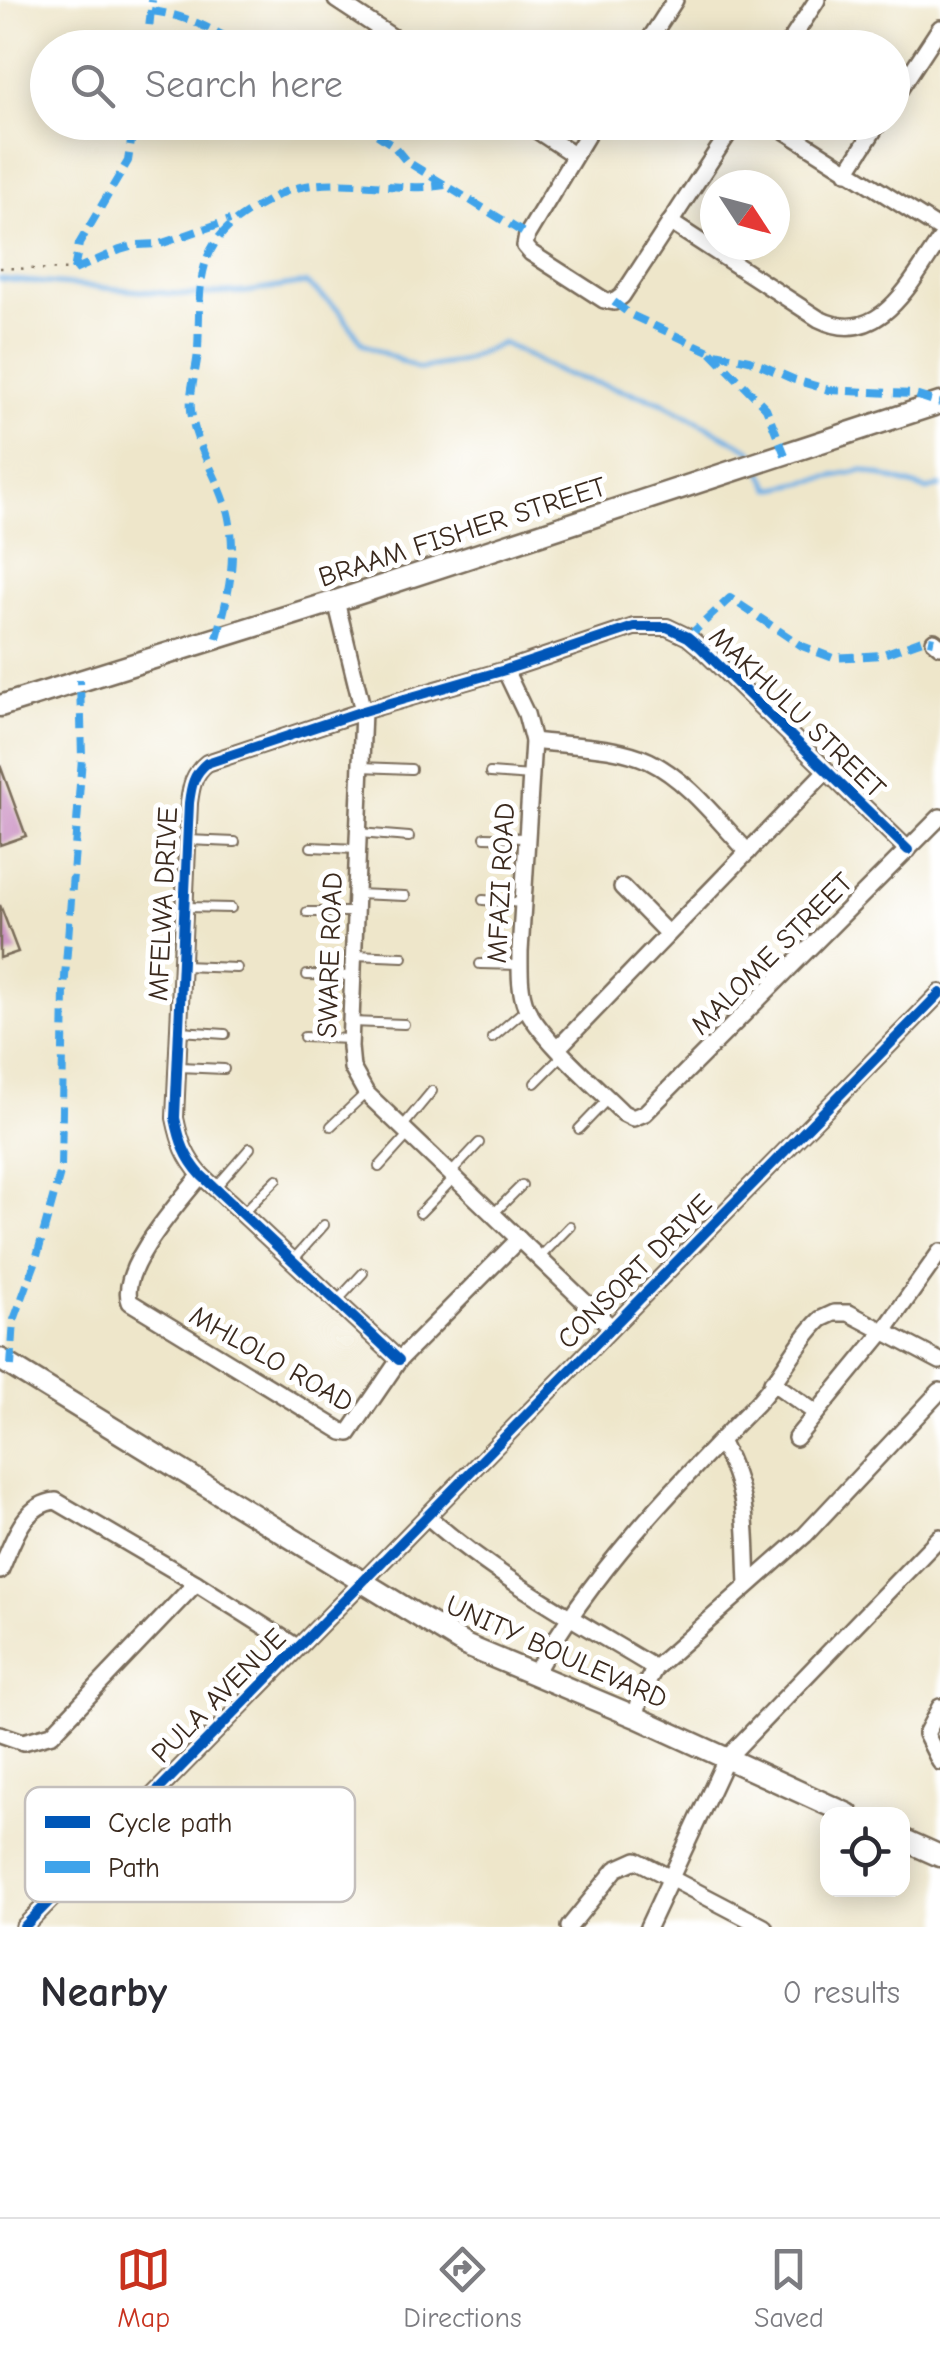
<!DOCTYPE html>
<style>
body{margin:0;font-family:"Comic Neue",sans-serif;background:#f7f7f7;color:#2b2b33}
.controls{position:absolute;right:30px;bottom:30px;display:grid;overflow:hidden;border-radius:20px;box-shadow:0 5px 25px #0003}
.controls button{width:90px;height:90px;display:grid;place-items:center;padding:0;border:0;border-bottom:2px solid #e1e1e2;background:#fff;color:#2b2b33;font:50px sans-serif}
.compass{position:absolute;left:700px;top:170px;width:90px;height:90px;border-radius:50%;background:#fff;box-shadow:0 5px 25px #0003;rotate:126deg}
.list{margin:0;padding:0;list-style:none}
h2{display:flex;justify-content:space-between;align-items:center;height:130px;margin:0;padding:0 40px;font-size:42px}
h2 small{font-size:32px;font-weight:400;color:#7c7c81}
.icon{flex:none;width:55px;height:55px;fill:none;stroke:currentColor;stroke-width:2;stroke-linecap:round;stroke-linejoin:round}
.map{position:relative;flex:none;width:940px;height:1927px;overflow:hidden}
.search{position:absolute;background:#fff;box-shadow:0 5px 25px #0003;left:30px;right:30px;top:30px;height:110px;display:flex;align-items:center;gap:25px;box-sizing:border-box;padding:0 35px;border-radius:55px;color:#7c7c81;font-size:38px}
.sheet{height:290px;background:#fff}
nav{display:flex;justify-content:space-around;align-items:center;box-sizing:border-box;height:140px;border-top:2px solid #e1e1e2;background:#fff;font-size:28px;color:#7c7c81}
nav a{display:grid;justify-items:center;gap:5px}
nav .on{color:#c8321e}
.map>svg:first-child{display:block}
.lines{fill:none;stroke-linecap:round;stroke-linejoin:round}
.stream{stroke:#72b1e5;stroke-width:5}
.building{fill:#c98ec1}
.service-casing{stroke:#7a6c5a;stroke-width:12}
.minor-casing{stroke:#7a6c5a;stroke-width:20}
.tertiary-casing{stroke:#7a6c5a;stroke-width:25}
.path{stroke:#7a6c5a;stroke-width:2.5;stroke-dasharray:2.5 8;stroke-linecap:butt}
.service{stroke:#fff;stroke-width:8}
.minor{stroke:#fff;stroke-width:15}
.tertiary{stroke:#fff;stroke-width:20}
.quiet{stroke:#3fa3ea;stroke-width:8;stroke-dasharray:15 8;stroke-linecap:butt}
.cycleway-casing{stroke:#fff;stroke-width:16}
.cycleway{stroke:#0057b8;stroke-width:10}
.labels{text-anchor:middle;stroke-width:10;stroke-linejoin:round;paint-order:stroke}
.street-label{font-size:28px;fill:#3b2a1e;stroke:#fff}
.key{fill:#fff;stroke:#c4bfbc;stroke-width:2.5}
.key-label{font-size:28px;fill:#3b2a1e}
</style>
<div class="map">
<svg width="940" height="1927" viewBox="0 0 940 1927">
<rect width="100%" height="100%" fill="#fff"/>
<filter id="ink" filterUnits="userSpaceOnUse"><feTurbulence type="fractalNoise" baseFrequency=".01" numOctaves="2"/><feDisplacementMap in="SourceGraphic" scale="20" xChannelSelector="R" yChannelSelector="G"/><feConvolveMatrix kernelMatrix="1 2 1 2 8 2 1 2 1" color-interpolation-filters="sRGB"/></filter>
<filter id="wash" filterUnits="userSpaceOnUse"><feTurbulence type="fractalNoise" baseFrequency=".0048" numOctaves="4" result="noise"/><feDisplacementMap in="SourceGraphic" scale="40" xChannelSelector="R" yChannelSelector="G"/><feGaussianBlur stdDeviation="2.25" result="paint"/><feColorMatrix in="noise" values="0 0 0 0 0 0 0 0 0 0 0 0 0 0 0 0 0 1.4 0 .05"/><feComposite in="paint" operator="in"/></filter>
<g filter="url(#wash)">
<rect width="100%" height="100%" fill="#eee6ca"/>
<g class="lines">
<g class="stream">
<polyline points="0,279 187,295 246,292 306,283 339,310 363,344 419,369 461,361 503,343 561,373 657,400 751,450 755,458"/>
<polyline points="760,468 771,489 863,470 928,490 940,486"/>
</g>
</g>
<g id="blocks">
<g class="building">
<polygon points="0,765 26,836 0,845"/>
<polygon points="0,905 18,952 0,958"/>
</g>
</g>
</g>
<g filter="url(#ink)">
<use href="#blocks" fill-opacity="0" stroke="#7a6c5a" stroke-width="2.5"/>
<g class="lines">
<g class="service-casing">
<g id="service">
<polyline points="361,767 411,769"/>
<polyline points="490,773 531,776"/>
<polyline points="359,833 409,837"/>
<polyline points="485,837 525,838"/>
<polyline points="187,840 235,842"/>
<polyline points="311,847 357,849"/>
<polyline points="356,894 405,896"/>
<polyline points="483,900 523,903"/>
<polyline points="186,907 231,908"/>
<polyline points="307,912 355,912"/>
<polyline points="354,955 403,957"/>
<polyline points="480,964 520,965"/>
<polyline points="182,966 237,968"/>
<polyline points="307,975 353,976"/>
<polyline points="351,1022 404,1024"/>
<polyline points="180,1031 225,1034"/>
<polyline points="304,1037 349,1039"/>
<polyline points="492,1038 527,1008"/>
<polyline points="179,1067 224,1069"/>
<polyline points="535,1083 564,1054"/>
<polyline points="331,1126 366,1093"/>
<polyline points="403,1126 432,1091"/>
<polyline points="579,1129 607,1100"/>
<polyline points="379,1167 408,1135"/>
<polyline points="451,1173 479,1143"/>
<polyline points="215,1188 250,1148"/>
<polyline points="243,1213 277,1179"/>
<polyline points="420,1213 454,1178"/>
<polyline points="493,1214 522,1185"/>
<polyline points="539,1258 570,1226"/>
<polyline points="293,1260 324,1225"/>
<polyline points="337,1301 363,1273"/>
</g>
</g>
<g class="minor-casing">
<g id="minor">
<polyline points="336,0 409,48"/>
<polyline points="644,48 675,0"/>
<polyline points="786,48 817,0"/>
<polyline points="892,101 940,28"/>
<polyline points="524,122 574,155"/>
<polyline points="595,122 527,235 525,246 531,253 604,300 614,302 622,296 736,122"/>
<polyline points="771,122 940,229"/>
<polyline points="847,172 879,122"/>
<path d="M670 222 819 319C880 349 911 281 940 240"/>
<polyline points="336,601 363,711 350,1047 352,1068 366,1093 610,1326"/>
<polyline points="934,641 940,646"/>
<path d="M505 670 526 714 533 741 520 952C520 970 519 990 526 1007 541 1039 596 1086 623 1113L633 1118 645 1113 940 817"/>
<path d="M533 741C570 746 615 745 649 761 688 780 719 822 748 852"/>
<polyline points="622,887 668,934"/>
<polyline points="559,1047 825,772"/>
<path d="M201 1175C181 1200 117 1270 130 1302L343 1432 349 1433 399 1360 519 1239"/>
<path d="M399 1360 201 1175C185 1157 180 1142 175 1118L189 803C191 787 193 774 207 763L363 711 505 670 634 627H667L688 637 700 647 908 850"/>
<polyline points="772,1382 816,1413"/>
<polyline points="796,1438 884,1331 940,1252"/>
<path d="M721 1443C750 1499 745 1524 748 1584"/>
<path d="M428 1517C496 1577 577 1621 655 1668"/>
<path d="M0 1571C12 1545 22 1504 56 1501L196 1583 297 1647"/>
<path d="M534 1675C591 1573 675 1486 756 1404 781 1378 795 1344 821 1319L834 1313H849L940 1361"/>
<polyline points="940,1707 926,1734 940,1762"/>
<polyline points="636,1717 641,1693 655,1668 805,1535 940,1391"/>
<polyline points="0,1734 23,1742 52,1734 196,1583"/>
<polyline points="24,1927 940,993"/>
<polyline points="569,1927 616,1869 636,1860 764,1927"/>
<polyline points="648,1927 726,1759 940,1537"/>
</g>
</g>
<g class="tertiary-casing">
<g id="tertiary">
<polyline points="0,706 336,601 940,403"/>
<polyline points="0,1359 467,1646 636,1717 848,1814"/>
<polyline points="902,1839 940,1856"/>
</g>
</g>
<polyline class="path" points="0,268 74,270"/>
<use href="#service" class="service"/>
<use href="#minor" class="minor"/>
<use href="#tertiary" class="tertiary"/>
<g class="quiet">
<path d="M151 11C187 15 215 31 246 48"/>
<polyline points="147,48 152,0"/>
<polyline points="358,122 393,145 406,161 527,235"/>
<polyline points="74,270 120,250 137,245 160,244 230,220"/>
<polyline points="74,270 79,244 128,161 134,122"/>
<polyline points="614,302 631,315 711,352 749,360 795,380 829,390 912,394 940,403"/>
<polyline points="711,352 766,408 785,455"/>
<polyline points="688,637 730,598 802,646 833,658 881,655 925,639 934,641"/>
<path d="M217 638C228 597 237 560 229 518 222 481 195 449 191 410 189 390 197 370 198 350 201 283 192 242 259 206 270 200 281 192 293 189 339 175 395 193 445 185"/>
<polyline points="11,1366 14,1320 35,1263 61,1170 64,990 82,758 80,680"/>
</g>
<g class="cycleway-casing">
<g id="cycleway">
<path d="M399 1360 201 1175C185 1157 180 1142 175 1118L189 803C191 787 193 774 207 763L363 711 505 670 634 627H667L688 637 700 647 908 850"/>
<polyline points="24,1927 940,993"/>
</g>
</g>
<use href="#cycleway" class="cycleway"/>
</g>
</g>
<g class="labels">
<g class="street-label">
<text transform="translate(462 531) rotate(-18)" y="10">BRAAM FISHER STREET</text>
<text transform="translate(798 712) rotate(44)" y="10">MAKHULU STREET</text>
<text transform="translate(500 883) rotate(-87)" y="10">MFAZI ROAD</text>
<text transform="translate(162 904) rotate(-87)" y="10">MFELWA DRIVE</text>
<text transform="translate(771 953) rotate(-45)" y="10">MALOME STREET</text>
<text transform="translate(329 955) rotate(-88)" y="10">SWARE ROAD</text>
<text transform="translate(634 1271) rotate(-45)" y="10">CONSORT DRIVE</text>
<text transform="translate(272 1358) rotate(30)" y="10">MHLOLO ROAD</text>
<text transform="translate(557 1651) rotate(24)" y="10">UNITY BOULEVARD</text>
<text transform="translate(218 1695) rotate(-45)" y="10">PULA AVENUE</text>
</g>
</g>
<rect x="25" y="1787" width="330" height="115" rx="15" class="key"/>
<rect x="45" y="1816" width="45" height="12" fill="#0057b8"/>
<rect x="45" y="1861" width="45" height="12" fill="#3fa3ea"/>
<g class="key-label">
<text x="108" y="1832">Cycle path</text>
<text x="108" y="1877">Path</text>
</g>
</svg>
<div class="controls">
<button><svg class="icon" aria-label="locate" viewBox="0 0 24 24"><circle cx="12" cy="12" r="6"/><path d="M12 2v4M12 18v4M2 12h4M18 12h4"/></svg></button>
</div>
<svg class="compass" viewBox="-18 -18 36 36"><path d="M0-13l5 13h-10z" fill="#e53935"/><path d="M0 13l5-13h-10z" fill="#7c7c81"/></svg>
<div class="search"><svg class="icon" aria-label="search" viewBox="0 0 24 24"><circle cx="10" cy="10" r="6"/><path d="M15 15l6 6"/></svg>Search here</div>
</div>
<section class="sheet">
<h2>Nearby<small>0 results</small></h2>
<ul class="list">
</ul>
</section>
<nav>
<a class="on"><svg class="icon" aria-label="map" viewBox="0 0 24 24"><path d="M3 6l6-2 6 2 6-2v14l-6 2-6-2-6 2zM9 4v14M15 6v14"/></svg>Map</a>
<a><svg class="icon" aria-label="directions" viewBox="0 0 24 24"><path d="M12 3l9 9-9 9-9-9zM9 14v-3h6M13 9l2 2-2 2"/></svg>Directions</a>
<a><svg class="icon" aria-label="saved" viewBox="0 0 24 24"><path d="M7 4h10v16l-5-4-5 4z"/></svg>Saved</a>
</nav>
